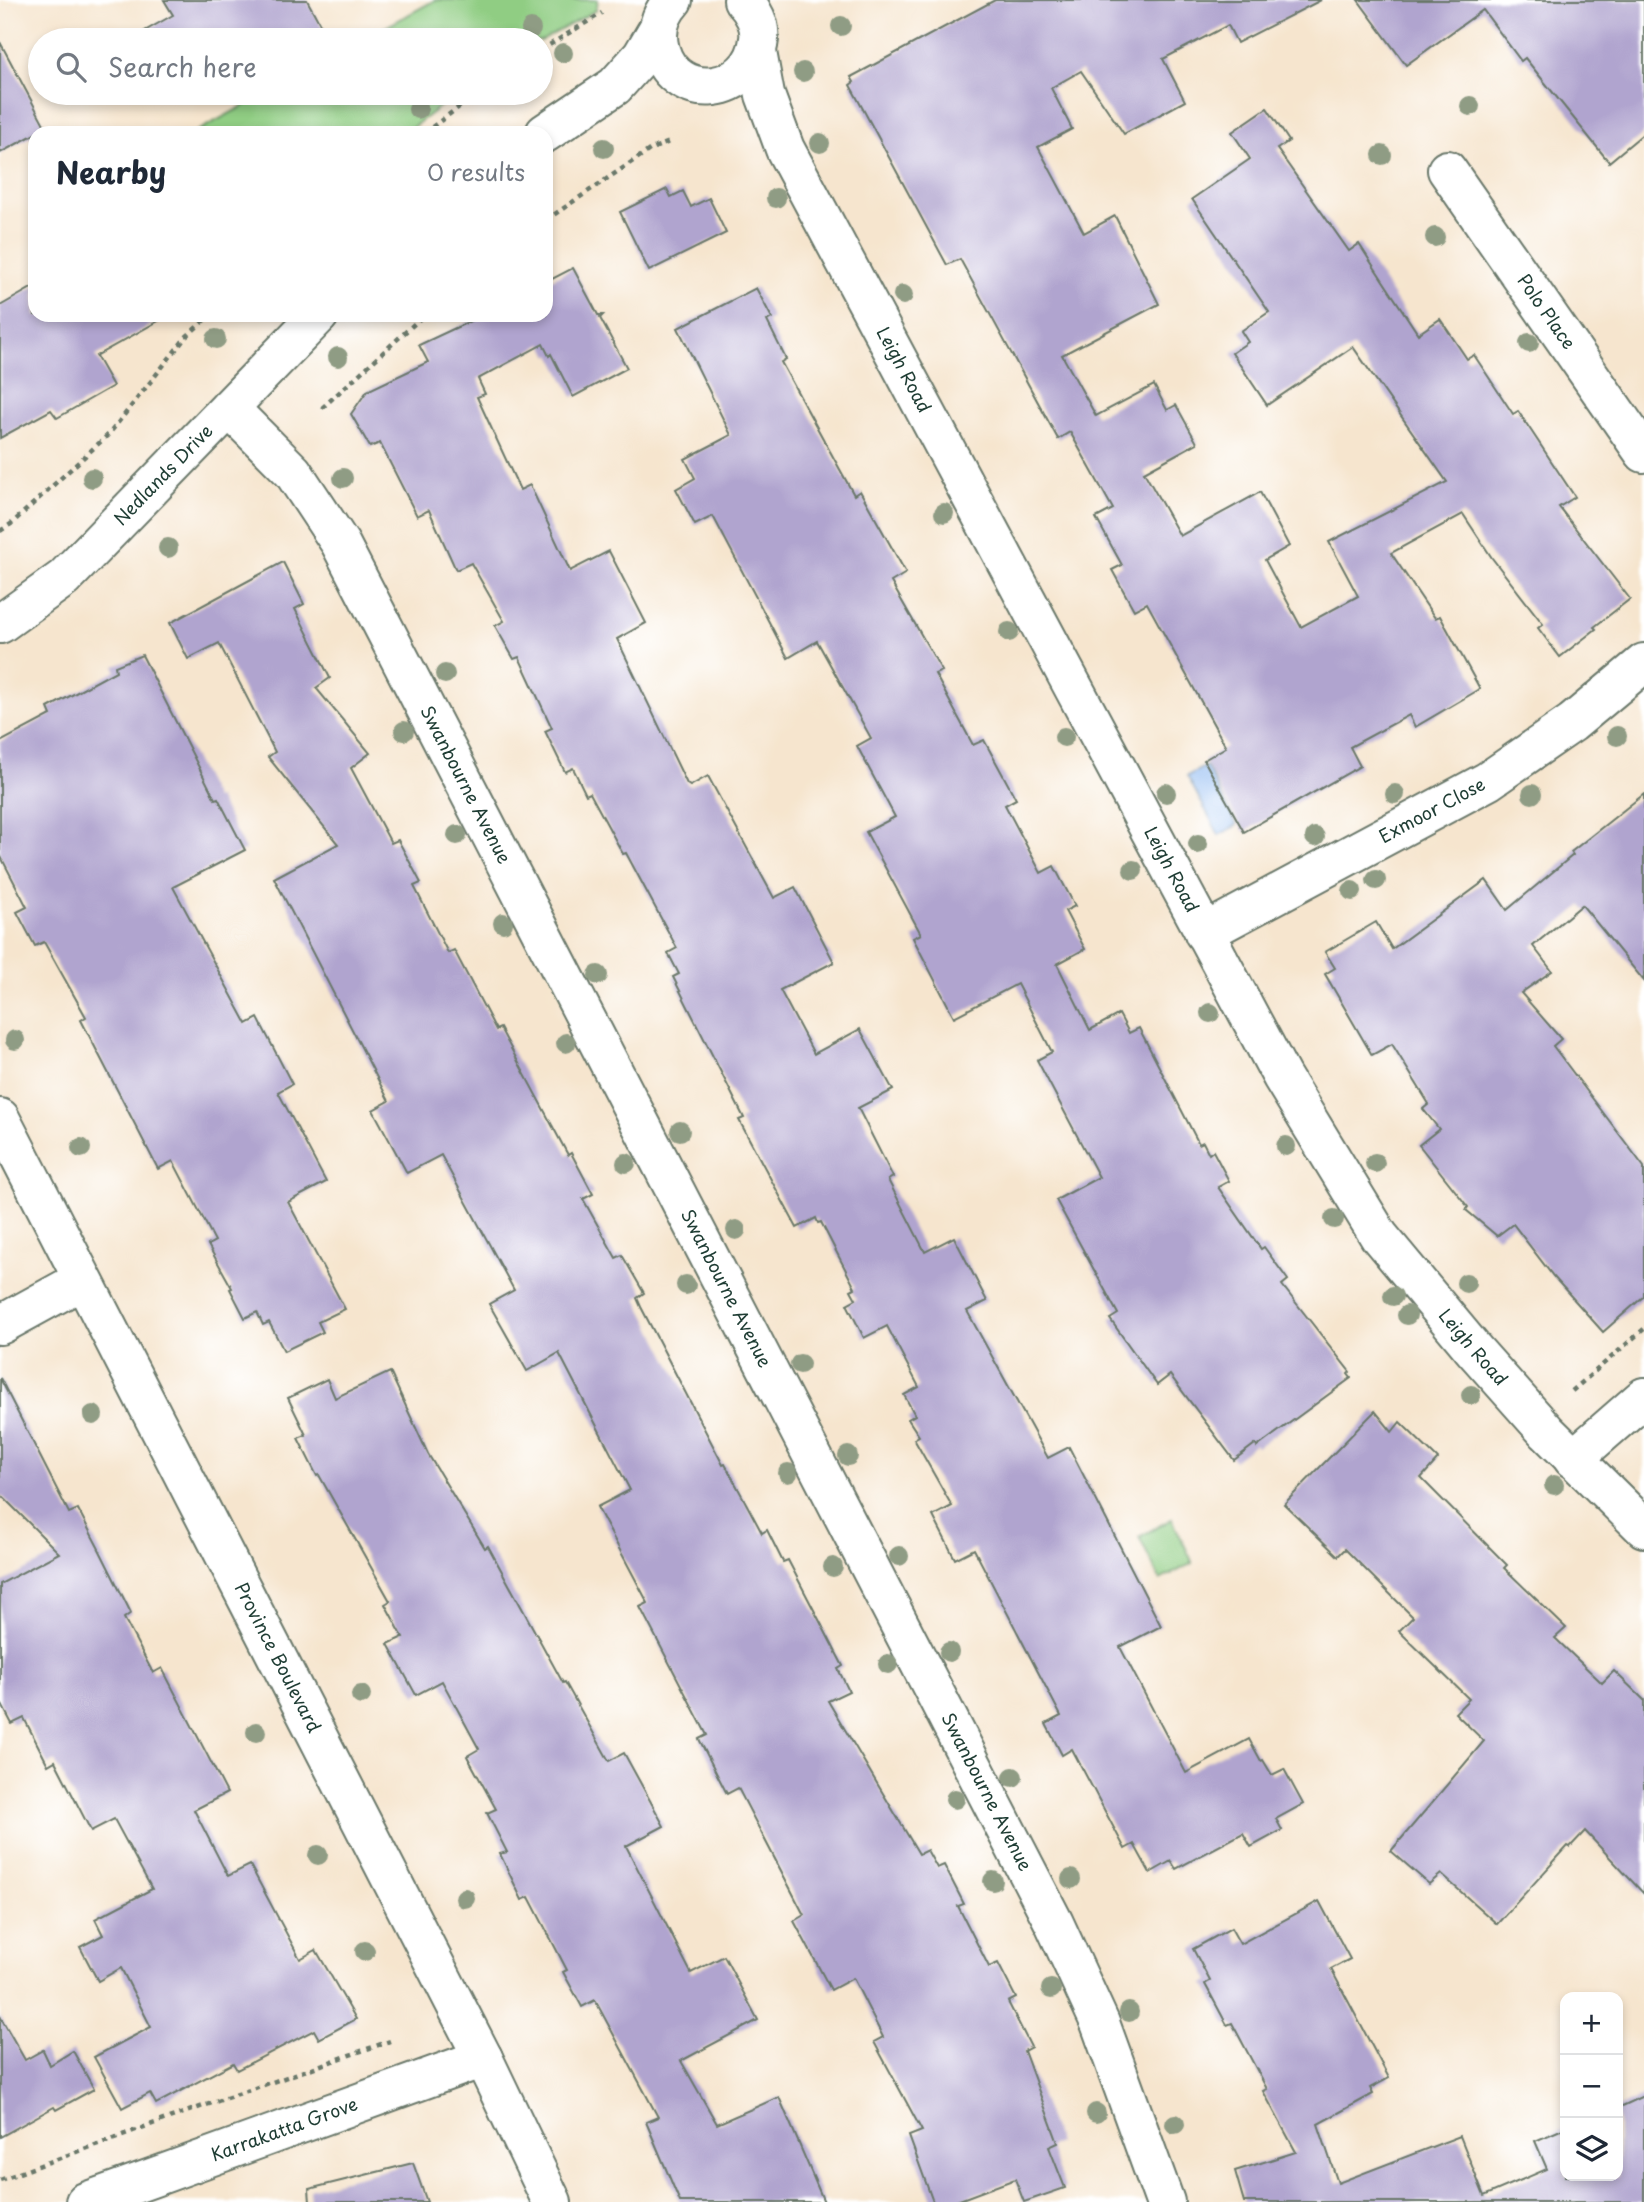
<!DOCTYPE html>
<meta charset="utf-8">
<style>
body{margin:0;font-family:"Playpen Sans",sans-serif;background:#f6f6f7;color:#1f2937}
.controls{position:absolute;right:21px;bottom:21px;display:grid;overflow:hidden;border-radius:14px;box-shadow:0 4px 10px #0003}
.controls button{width:63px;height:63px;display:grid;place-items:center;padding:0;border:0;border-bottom:2px solid #e0e1e3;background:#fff;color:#1f2937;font:35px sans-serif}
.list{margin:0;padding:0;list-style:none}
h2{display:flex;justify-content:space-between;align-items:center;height:91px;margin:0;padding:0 28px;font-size:30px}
h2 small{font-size:23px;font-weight:400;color:#747a83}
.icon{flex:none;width:38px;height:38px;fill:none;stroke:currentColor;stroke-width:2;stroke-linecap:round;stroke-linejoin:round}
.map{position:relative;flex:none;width:1644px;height:2202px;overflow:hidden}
.search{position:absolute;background:#fff;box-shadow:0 4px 10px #0003;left:28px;top:28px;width:525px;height:77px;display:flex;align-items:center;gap:18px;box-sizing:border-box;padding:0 24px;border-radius:38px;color:#747a83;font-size:26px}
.panel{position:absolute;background:#fff;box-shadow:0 4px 10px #0003;left:28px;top:126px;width:525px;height:196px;border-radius:21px}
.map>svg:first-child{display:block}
.green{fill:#90cd83;stroke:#58855c;stroke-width:2}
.water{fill:#85b4f0;stroke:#527892;stroke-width:2}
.building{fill:#b0a4cf}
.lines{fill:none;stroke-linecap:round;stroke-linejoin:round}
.minor-casing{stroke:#6a786a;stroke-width:42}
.path{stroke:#6a786a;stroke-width:4.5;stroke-dasharray:5 5;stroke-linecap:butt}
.minor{stroke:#fff;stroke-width:38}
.tree{fill:#8f9c84}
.labels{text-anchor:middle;stroke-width:7;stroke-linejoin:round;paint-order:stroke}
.street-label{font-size:18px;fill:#1f3d34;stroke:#fff}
</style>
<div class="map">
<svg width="1644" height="2202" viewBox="0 0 1644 2202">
<rect width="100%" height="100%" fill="#fff"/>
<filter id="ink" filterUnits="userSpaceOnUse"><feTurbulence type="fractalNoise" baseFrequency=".0143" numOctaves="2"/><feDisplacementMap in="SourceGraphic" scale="14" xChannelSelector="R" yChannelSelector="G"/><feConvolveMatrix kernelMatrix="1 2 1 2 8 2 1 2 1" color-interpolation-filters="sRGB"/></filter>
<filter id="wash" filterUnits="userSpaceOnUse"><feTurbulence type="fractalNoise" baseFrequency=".00686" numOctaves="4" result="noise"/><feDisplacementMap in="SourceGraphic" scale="28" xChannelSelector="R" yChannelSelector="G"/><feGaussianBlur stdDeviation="1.57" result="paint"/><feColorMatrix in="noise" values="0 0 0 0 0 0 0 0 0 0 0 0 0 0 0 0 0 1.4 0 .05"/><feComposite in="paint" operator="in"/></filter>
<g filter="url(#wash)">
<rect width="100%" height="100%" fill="#f6e5ce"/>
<g class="green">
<polygon points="435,0 598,0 596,10 541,41 362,40"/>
<polygon points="267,93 458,93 405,133 194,133"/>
<polygon points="1172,1519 1193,1563 1160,1580 1139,1537"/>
</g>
<polygon class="water" points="1206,766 1237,825 1219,835 1187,776"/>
<g id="blocks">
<g class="building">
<polygon points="164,0 307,0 326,35 316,40 129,40 173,15"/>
<polygon points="995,0 1321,0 1237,43 1228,25 1163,59 1185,101 1124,134 1081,71 1051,88 1072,129 1038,147 1084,233 1115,216 1159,304 1062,355 1096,416 1154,385 1167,410 1176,405 1197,443 1144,472 1180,536 1260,492 1289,546 1265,560 1301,627 1358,596 1329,542 1447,482 1353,347 1267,405 1232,353 1248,342 1241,331 1269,312 1192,199 1250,159 1232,132 1267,108 1289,141 1277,149 1349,251 1359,244 1418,334 1440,319 1467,359 1474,355 1513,414 1518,411 1575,497 1559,507 1630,599 1594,627 1596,629 1560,657 1538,628 1543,624 1492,558 1463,514 1391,553 1435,618 1440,616 1480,689 1415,727 1409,715 1350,747 1360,766 1244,832 1204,760 1226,747 1147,603 1134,610 1112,570 1122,565 1096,518 1113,509 1070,432 1058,439 960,259 947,265 850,85 854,82 851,77"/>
<polygon points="1358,0 1644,0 1644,133 1609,162 1525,58 1521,61 1483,10 1406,65"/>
<polygon points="0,42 46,128 0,153"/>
<polygon points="667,189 671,197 683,191 691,207 709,198 726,233 649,271 620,212"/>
<polygon points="573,268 598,315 603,315 600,318 627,368 573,397 551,354 549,356 543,344 478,379 485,394 477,397 520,490 530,485 570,571 609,551 646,623 617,639 687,784 690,786 708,776 774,898 795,887 834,962 780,990 814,1054 860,1029 893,1090 858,1108 893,1177 888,1180 925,1252 954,1237 987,1301 967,1311 1048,1458 1069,1447 1161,1626 1120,1647 1186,1773 1249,1739 1261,1761 1263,1760 1272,1775 1284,1769 1303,1804 1276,1819 1282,1830 1251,1847 1243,1833 1176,1869 1171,1861 1150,1873 1134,1844 1125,1849 1072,1749 1062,1755 1046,1724 1061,1716 974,1549 955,1559 933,1516 952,1506 914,1439 919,1436 908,1419 915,1415 904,1395 919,1387 887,1326 864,1338 847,1304 856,1299 851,1290 855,1288 821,1222 818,1223 816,1218 797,1228 739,1120 744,1118 673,977 679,974 668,953 677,948 626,853 623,854 590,793 586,795 573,768 565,772 545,731 552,728 519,657 514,659 495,626 504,621 471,563 456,570 429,510 417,516 380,443 370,447 351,414 367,391 428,362 419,345 483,315 546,315 546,282"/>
<polygon points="35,286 35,315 169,315 96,356 113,386 57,418 51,410 0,438 0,306"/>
<polygon points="756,288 772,318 767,321 786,359 781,362 854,495 860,491 906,573 891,582 942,671 935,674 973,745 984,740 1016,799 1005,805 1041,873 1054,866 1075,906 1065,911 1085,949 1057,964 1090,1030 1119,1014 1129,1033 1139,1028 1199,1144 1203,1142 1209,1154 1213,1151 1229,1181 1218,1187 1261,1249 1264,1247 1288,1280 1282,1285 1350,1372 1348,1374 1351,1378 1257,1447 1255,1444 1234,1460 1170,1375 1157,1385 1110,1319 1118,1314 1056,1200 1099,1177 1037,1060 1052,1052 1017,984 954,1017 913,938 921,934 866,832 895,817 857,746 871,738 817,641 788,658 713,516 695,525 676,489 695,478 685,459 731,435 678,328"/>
<polygon points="283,562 304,604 295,609 330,678 316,688 370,753 351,768 391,843 398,840 421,883 414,886 448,953 454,950 496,1030 500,1028 568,1155 571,1153 593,1194 583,1199 616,1258 622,1255 644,1293 637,1298 641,1307 723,1465 725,1464 762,1533 767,1530 783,1562 788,1560 843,1666 838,1669 849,1691 828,1701 919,1854 927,1850 937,1868 944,1865 964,1904 958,1906 989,1967 998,1963 1016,1998 1008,2002 1031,2047 1024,2051 1058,2143 1049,2147 1065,2188 1024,2202 1015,2179 954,2202 933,2202 909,2136 922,2131 874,2042 883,2037 853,1978 831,1990 794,1921 804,1915 738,1788 727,1794 699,1739 707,1735 640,1607 648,1603 597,1507 630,1490 559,1353 527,1371 489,1304 514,1290 441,1155 407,1173 373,1110 389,1101 274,878 338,844 268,757 275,752 219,643 188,659 170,623"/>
<polygon points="142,655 215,799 218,798 245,850 173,887 247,1024 258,1018 292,1084 278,1092 326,1182 288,1202 345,1309 318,1322 323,1332 284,1351 269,1322 263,1325 257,1312 245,1318 230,1289 232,1288 208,1245 215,1241 173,1161 158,1169 81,1020 86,1017 44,942 35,946 17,912 27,907 0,855 0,742 51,715 48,708 116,671 115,666"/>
<polygon points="1644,794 1644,981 1582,905 1533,946 1552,971 1521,993 1561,1039 1553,1046 1644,1167 1644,1296 1603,1332 1553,1276 1513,1224 1497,1236 1466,1210 1468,1207 1419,1145 1439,1129 1423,1109 1429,1104 1392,1044 1372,1055 1325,974 1335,968 1325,952 1376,922 1392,949 1486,880 1507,910 1573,855 1571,852"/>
<polygon points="390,1372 428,1454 485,1548 488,1546 563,1683 565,1682 609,1761 624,1753 664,1826 626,1846 691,1973 724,1956 758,2020 681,2061 717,2124 779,2097 824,2202 680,2202 646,2122 658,2117 595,2000 582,2007 563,1972 567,1970 529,1897 522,1900 500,1854 507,1852 487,1813 496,1809 467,1756 479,1749 442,1681 416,1695 388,1644 403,1637 385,1604 390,1601 319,1475 317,1476 298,1438 306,1435 288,1398 327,1379 335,1398"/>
<polygon points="0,1378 69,1513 78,1509 98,1547 131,1613 124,1618 153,1673 162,1668 227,1793 194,1810 228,1876 250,1865 300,1959 316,1950 356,2019 319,2039 314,2030 237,2070 233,2063 156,2104 150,2093 122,2108 94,2057 151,2027 121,1968 98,1981 80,1947 103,1935 95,1919 152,1889 114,1819 91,1831 55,1761 48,1765 24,1718 12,1724 0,1701 0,1584 59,1553 0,1494"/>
<polygon points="1375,1411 1392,1432 1400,1422 1438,1459 1421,1478 1507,1565 1504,1568 1566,1628 1555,1638 1602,1683 1614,1671 1644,1700 1644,1894 1585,1831 1570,1847 1568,1846 1497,1924 1441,1874 1429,1884 1391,1851 1484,1741 1455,1713 1469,1699 1399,1631 1413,1617 1345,1549 1338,1556 1284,1504"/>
<polygon points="1319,1901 1350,1959 1331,1969 1389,2078 1370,2088 1373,2094 1318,2124 1338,2183 1460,2136 1484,2196 1547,2169 1535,2141 1565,2128 1565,2176 1618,2176 1618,2108 1644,2096 1644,2202 1244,2202 1235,2171 1296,2152 1263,2091 1267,2089 1232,2023 1227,2025 1205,1984 1210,1981 1193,1949 1231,1928 1240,1944"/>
<polygon points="0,2016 25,2060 43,2050 50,2065 73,2051 94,2089 56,2110 54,2107 0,2137"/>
<polygon points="413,2163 427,2202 310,2202 309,2189"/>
</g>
</g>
</g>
<g filter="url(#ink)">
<use href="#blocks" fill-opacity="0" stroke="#6a786a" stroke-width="2"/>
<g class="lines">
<g class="minor-casing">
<g id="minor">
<path d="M673 0C660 14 655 32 660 50 676 105 753 95 759 39 761 25 753 10 743 0"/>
<path id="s1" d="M757 52 765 95 785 149 1282 1077 1379 1236 1474 1350 1547 1432 1644 1528"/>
<polyline points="545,133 615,86 642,56 658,29"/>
<path id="s2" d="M1447 170 1644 453"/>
<path id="s3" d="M229 408 293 472 340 543 1054 1923 1100 2023 1165 2202"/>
<path id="s4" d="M0 624 64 578 319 315"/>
<path id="s5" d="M1204 933 1488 781 1572 723 1644 663"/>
<path id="s6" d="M0 1118 483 2058 552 2202"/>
<polyline points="0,1325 82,1280"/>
<polyline points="1573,1459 1644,1397"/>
<path id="s7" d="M85 2202 483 2058"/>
</g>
</g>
<g class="path">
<polyline points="541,50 602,13"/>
<polyline points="424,133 478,93"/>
<polyline points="546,220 651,149 672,141"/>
<polyline points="322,408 424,315"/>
<polyline points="0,531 11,524 109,434 186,337 210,315"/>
<polyline points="1572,1391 1644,1329"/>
<polyline points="0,2180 166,2119 390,2041"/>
</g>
<use href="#minor" class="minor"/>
</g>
<g class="tree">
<circle cx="841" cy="26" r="10"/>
<circle cx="531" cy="29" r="10"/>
<circle cx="563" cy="53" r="10"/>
<circle cx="803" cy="72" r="10"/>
<circle cx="1470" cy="106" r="10"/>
<circle cx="418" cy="109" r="10"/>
<circle cx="820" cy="143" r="10"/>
<circle cx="604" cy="148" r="10"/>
<circle cx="1382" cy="155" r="10"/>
<circle cx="776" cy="198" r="10"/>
<circle cx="1435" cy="237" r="10"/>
<circle cx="903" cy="295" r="10"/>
<circle cx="216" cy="339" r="10"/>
<circle cx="1529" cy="343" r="10"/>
<circle cx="338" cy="357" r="10"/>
<circle cx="92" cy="478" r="10"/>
<circle cx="343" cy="478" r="10"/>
<circle cx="944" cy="513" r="10"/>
<circle cx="168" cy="548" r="10"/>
<circle cx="1009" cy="632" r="10"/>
<circle cx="445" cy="674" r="10"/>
<circle cx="404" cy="731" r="10"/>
<circle cx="1617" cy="736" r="10"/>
<circle cx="1064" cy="737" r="10"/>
<circle cx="1166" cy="793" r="10"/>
<circle cx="1395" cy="794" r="10"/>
<circle cx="1532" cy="794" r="10"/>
<circle cx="457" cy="835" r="10"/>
<circle cx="1315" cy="837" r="10"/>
<circle cx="1198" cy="844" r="10"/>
<circle cx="1133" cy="870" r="10"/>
<circle cx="1376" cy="880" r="10"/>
<circle cx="1352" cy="891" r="10"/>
<circle cx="503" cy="923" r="10"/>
<circle cx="598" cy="975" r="10"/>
<circle cx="1210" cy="1013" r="10"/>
<circle cx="15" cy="1040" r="10"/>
<circle cx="566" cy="1043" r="10"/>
<circle cx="680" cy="1131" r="10"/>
<circle cx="1286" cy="1146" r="10"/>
<circle cx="81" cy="1148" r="10"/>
<circle cx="626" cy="1163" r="10"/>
<circle cx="1375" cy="1163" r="10"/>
<circle cx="1334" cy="1219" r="10"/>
<circle cx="736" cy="1230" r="10"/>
<circle cx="1466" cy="1283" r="10"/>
<circle cx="686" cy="1285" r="10"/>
<circle cx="1393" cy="1296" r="10"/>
<circle cx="1407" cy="1315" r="10"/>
<circle cx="800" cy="1364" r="10"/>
<circle cx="1471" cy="1395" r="10"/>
<circle cx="93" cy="1415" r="10"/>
<circle cx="848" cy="1456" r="10"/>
<circle cx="788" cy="1473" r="10"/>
<circle cx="1554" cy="1485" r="10"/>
<circle cx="899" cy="1556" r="10"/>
<circle cx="833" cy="1567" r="10"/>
<circle cx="949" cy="1652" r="10"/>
<circle cx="888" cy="1664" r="10"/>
<circle cx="361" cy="1695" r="10"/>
<circle cx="256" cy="1732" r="10"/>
<circle cx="1013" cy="1777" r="10"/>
<circle cx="955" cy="1799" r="10"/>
<circle cx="318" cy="1855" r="10"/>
<circle cx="1071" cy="1879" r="10"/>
<circle cx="993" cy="1881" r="10"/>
<circle cx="465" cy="1898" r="10"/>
<circle cx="365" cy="1951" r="10"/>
<circle cx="1051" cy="1989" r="10"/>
<circle cx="1129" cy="2012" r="10"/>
<circle cx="1096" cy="2113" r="10"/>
<circle cx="1175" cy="2124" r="10"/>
</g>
</g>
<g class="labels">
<g class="street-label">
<text dy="6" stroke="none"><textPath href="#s2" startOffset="173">Polo Place</textPath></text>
<text dy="6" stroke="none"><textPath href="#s1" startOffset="352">Leigh Road</textPath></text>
<text dy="6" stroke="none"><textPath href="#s4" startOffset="222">Nedlands Drive</textPath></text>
<text dy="6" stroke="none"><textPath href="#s3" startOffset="448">Swanbourne Avenue</textPath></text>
<text dy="6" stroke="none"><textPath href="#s5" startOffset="259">Exmoor Close</textPath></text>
<text dy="6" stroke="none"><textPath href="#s1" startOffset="919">Leigh Road</textPath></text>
<text dy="6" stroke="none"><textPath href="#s3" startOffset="1015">Swanbourne Avenue</textPath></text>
<text dy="6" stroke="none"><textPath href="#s1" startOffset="1486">Leigh Road</textPath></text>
<text dy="6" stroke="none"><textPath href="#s6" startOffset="607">Province Boulevard</textPath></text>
<text dy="6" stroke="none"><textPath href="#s3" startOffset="1582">Swanbourne Avenue</textPath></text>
<text dy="6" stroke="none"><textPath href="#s7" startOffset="212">Karrakatta Grove</textPath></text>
</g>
</g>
</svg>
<div class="controls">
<button>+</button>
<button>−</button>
<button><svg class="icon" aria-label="layers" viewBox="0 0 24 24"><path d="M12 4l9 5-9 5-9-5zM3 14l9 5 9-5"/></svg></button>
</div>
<div class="search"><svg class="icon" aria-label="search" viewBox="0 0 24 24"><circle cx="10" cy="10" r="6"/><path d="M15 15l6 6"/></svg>Search here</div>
<section class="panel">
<h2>Nearby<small>0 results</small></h2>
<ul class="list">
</ul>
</section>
</div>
